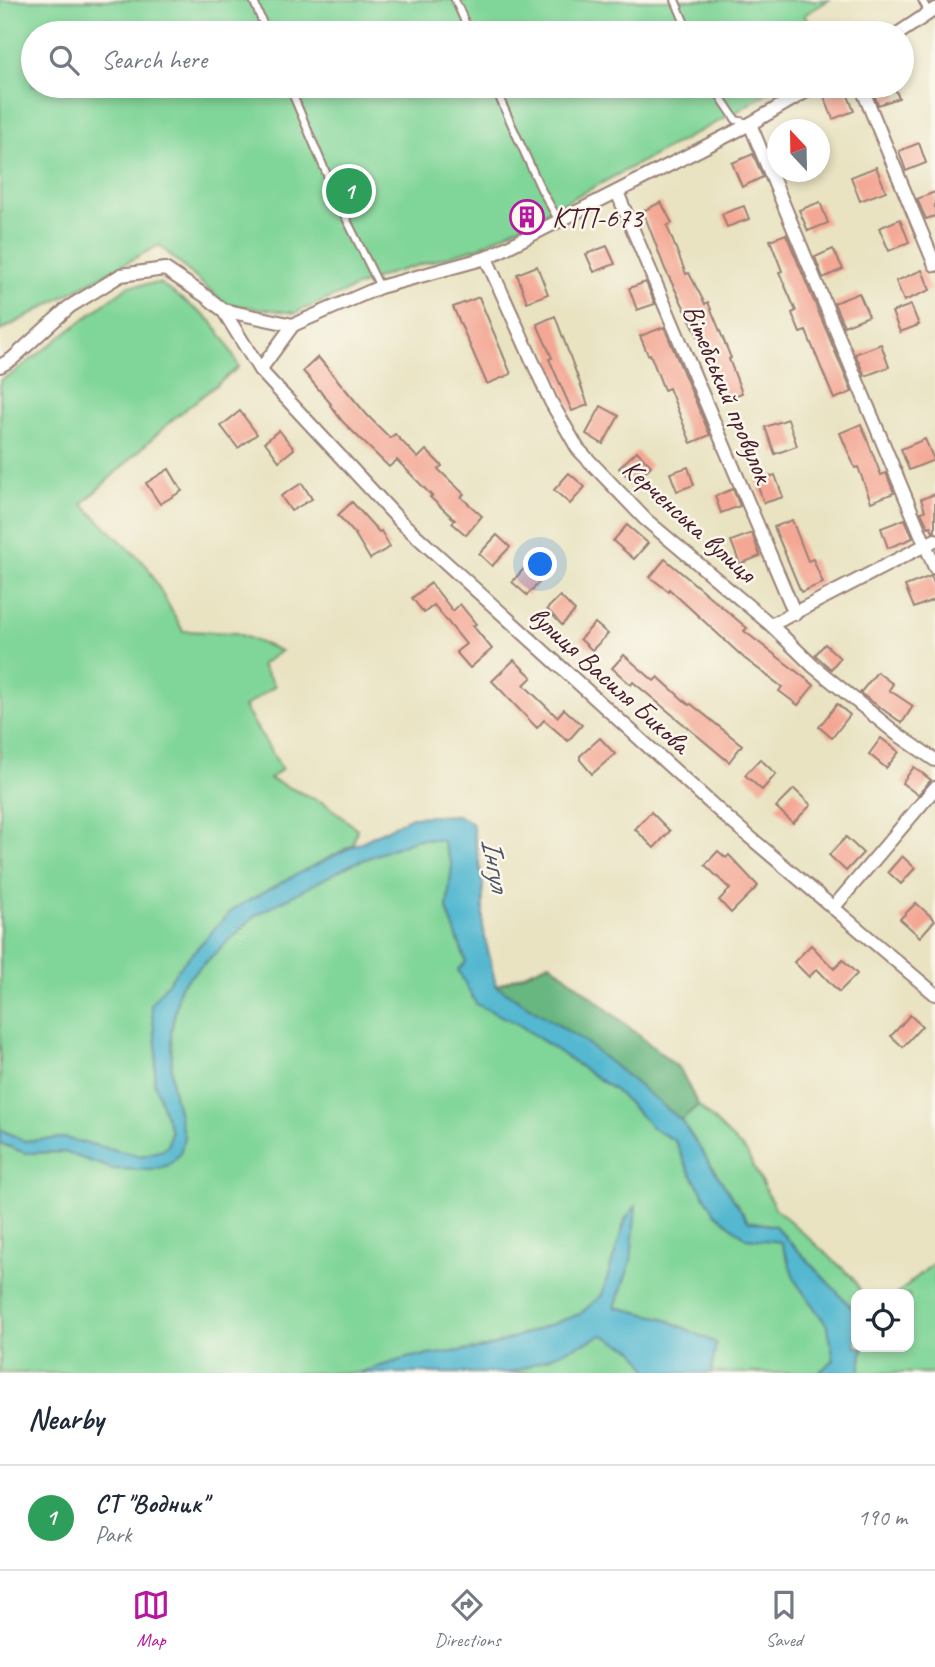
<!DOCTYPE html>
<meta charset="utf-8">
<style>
body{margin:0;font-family:Caveat,sans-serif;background:#f6f6f7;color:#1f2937}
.controls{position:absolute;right:21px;bottom:21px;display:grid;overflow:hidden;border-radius:14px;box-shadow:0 4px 10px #0003}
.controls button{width:63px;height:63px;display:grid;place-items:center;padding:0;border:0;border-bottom:2px solid #e0e1e3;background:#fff;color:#1f2937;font:35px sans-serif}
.compass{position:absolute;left:767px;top:119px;width:63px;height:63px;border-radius:50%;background:#fff;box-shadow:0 4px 10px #0003;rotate:338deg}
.you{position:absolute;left:541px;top:565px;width:24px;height:24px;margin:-18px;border:5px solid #fff;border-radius:50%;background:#1a73e8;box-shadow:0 0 0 10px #1a73e833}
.badge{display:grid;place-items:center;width:46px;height:46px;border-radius:50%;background:#b5179e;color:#fff;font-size:23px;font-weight:700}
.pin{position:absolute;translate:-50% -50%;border:4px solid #fff;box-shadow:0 2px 7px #0006}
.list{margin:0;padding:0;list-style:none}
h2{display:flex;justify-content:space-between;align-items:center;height:91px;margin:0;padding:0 28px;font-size:30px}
h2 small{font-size:23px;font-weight:400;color:#747a83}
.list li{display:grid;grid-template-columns:46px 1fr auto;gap:21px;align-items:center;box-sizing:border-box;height:105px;padding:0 28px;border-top:2px solid #e0e1e3}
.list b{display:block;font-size:26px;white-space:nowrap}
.list p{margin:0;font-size:23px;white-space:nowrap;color:#747a83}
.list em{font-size:23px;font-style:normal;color:#747a83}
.icon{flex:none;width:38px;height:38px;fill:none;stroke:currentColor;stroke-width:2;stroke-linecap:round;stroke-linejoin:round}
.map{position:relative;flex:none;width:935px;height:1373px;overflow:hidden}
.search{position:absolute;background:#fff;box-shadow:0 4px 10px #0003;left:21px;right:21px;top:21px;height:77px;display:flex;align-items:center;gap:18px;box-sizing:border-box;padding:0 24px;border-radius:38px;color:#747a83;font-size:26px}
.sheet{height:196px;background:#fff}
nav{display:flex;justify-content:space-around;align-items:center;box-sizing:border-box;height:98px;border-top:2px solid #e0e1e3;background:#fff;font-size:19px;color:#747a83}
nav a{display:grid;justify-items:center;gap:4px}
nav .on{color:#b5179e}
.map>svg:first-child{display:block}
.green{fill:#80d598;stroke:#657a62;stroke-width:2}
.forest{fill:#68b680;stroke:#596a56;stroke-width:2}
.water{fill:#52b8d0;stroke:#4e6c7e;stroke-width:2}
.building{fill:#f4a794}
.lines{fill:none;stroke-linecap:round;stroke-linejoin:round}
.lane-casing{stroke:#9a8176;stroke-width:10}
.street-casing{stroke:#9a8176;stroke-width:16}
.lane{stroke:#fff;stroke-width:6}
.street{stroke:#fff;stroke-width:12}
.labels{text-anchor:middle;stroke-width:5;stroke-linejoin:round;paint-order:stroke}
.poi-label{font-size:28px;fill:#4a1f2b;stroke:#fbf7ec;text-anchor:start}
.street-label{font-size:28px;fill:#4a1f2b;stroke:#fbf7ec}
.water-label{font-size:30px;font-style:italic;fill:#4d5565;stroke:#fbf7ec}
</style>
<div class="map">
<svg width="935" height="1373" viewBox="0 0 935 1373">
<rect width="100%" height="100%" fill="#fbf7ec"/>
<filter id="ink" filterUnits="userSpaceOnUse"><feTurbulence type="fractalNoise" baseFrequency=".0143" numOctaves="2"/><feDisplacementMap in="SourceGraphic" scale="14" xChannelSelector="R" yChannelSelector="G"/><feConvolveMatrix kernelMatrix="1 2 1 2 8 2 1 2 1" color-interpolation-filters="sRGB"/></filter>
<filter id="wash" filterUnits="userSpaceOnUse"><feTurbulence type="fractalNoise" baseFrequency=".00686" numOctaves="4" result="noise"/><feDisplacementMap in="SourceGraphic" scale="28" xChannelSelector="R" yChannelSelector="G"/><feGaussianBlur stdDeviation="1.57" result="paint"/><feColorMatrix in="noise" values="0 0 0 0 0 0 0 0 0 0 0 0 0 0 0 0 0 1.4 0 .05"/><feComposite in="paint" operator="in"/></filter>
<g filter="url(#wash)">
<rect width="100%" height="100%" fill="#e9e3c2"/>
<g class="green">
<polygon points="0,0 829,0 804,15 816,33 33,33 33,86 777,86 738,111 480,247 385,275 295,313 225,304 159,245 0,331"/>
<polygon points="160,283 210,320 225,340 239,367 173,419 82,504 147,566 183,631 236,633 281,651 261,665 275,686 244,707 282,769 270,779 326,804 357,829 353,845 233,909 151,1004 157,1052 154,1082 171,1131 168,1145 163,1150 141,1156 64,1138 24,1141 0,1129 0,380 12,374 128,286"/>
<polygon points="417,839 443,840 452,865 447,909 466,962 476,1003 518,1024 616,1091 654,1129 675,1141 688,1169 715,1213 781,1242 796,1282 828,1327 834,1360 818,1373 711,1373 716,1343 663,1318 615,1307 631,1261 626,1218 602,1295 580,1314 485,1348 411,1357 358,1373 0,1373 0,1143 25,1153 64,1152 113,1169 151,1170 184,1137 172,1086 171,1032 180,986 256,915 349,865"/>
<polygon points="698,1105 746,1152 775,1208 851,1276 863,1294 856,1294 856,1319 853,1309 775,1226 748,1221 681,1120"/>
<polygon points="935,1262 935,1373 856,1373 860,1369 863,1347 909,1347 909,1294 897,1294"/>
<polygon points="603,1334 634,1350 651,1373 505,1373 519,1370"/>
</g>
<polygon class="forest" points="550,963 680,1069 698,1105 681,1120 585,1042 496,986"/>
<g class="water">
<polygon points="457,815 472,823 483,884 483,929 496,986 585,1042 681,1120 748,1221 775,1226 853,1309 856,1319 856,1347 863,1347 860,1370 856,1373 818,1373 834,1360 828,1327 796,1282 781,1242 746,1238 715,1213 688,1169 675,1141 654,1129 616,1091 518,1024 476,1004 458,970 466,962 447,909 452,865 442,840 417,839 350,865 256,915 180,986 171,1032 172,1086 184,1137 180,1154 169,1165 152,1170 113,1169 64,1152 25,1153 0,1143 0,1129 24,1141 64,1138 141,1156 163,1150 168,1145 171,1131 154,1082 157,1052 151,1004 185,961 233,909 299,873 412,817"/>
<polygon points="636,1206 631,1261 615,1307 663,1318 716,1343 711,1373 651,1373 634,1350 603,1335 519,1370 505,1373 358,1373 411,1357 485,1348 580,1314 602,1295 626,1218"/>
</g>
<g id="blocks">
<g class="building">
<polygon points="871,86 894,86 899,98 878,105"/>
<polygon points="845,88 854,111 833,119 824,96"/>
<polygon points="778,143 778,167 769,147"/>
<polygon points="919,143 926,163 906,171 899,151"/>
<polygon points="753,154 763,177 742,187 732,163"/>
<polygon points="876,167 886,191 860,201 851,177"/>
<polygon points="935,192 935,216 926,219 917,199"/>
<polygon points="661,202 672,223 667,226 686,274 689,273 705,304 708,302 731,358 729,359 742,393 726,399 713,366 665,269 643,211"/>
<polygon points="820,202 828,223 808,231 799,210"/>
<polygon points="744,206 749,219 727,227 722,214"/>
<polygon points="900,219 909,242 889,251 879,228"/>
<polygon points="786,234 852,392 834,399 806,331 800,333 792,313 796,311 779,272 782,271 770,240"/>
<polygon points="607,246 615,264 594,272 586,254"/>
<polygon points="833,249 843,269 823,278 815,257"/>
<polygon points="537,266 548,294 527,302 517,274"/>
<polygon points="922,270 930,290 904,301 896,281"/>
<polygon points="646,282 655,304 637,310 629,288"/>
<polygon points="859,293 869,316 844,326 834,303"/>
<polygon points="479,297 511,374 487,384 453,307"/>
<polygon points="911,305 919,325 900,332 892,312"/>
<polygon points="555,316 588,405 572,411 549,359 552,358 537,324"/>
<polygon points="664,327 710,435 691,443 669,388 664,390 650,354 648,355 640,336"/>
<polygon points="881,344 889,367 865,376 855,354"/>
<polygon points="318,357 368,416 390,438 395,434 418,458 426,450 442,466 438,469 464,494 461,497 482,516 466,535 452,523 455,520 430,497 432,496 397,460 389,467 343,422 330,405 331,404 303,371"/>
<polygon points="601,406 619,416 603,444 586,434"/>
<polygon points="240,411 257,434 238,448 221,426"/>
<polygon points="788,419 797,446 775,454 765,427"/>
<polygon points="861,424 881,475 886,473 894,493 871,502 858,467 855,468 840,433"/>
<polygon points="279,430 294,449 279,461 265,442"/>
<polygon points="925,439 934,460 909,470 901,449"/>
<polygon points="637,451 651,466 634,483 619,468"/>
<polygon points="688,467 694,485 677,491 670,473"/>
<polygon points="169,469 182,491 160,504 146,483"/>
<polygon points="569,473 585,487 570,504 554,490"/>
<polygon points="775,475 783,497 764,503 756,481"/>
<polygon points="302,483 312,499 291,511 281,496"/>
<polygon points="733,489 740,506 721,513 715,496"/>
<polygon points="935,494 935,531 933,532 931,526 928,527 921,512 925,511 921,499"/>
<polygon points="352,502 379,532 381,531 390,547 370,559 355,534 338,515"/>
<polygon points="905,519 913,538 888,548 881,528"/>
<polygon points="792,520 808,561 813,559 823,583 801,592 774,527"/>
<polygon points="627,525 648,543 634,559 613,541"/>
<polygon points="752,533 760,556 740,564 731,541"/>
<polygon points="497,535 510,547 492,566 479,554"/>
<polygon points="665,559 747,628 744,631 814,685 798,705 779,691 782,687 744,658 669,589 668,591 650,577"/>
<polygon points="529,563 544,577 527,595 512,582"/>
<polygon points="931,576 935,585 935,599 914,608 905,586"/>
<polygon points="431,583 453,611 460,604 476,624 473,626 492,649 470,668 456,652 466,644 434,605 424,613 412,598"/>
<polygon points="560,596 575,611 562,625 547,609"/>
<polygon points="595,623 608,634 592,650 580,639"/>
<polygon points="825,644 840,658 831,669 815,655"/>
<polygon points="624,655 654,681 658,677 689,705 691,704 742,745 729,762 633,682 631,685 612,668"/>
<polygon points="514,660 532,677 524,685 557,717 564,709 582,725 568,741 544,720 537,728 492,681"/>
<polygon points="877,672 893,684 889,690 913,706 902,723 860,693"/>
<polygon points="837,704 850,715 832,738 819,727"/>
<polygon points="600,738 615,754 592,774 580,760 580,756"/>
<polygon points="881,738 899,752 886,768 869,754"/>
<polygon points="760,759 776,774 762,790 745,775"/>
<polygon points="914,767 931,780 918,795 902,783"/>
<polygon points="794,789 811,805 793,823 776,807"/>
<polygon points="651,812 670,831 654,848 635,829"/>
<polygon points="846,837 863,853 846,871 829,855"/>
<polygon points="718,851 726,858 729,855 758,886 731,913 719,900 730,889 705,865"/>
<polygon points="902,856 915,868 901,884 888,872"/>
<polygon points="916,903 935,920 920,937 900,919"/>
<polygon points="811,945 834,969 843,960 857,974 839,992 817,969 809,977 794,962"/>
<polygon points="910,1015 922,1026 903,1047 891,1036"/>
</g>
</g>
</g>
<g filter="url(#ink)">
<use href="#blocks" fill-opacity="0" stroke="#9a8176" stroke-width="2"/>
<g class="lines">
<g class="lane-casing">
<g id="lane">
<polyline points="253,0 267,33"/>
<polyline points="455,0 470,33"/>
<polyline points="675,0 689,33"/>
<polyline points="922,0 929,13"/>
<polyline points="289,86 342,210 380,287"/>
<polyline points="494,86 541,189 559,221"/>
<polyline points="713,86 736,120 749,123"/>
</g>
</g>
<g class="street-casing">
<g id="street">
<polyline points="899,33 935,9"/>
<polyline points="861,86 935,265"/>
<polyline points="750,124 935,568"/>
<polyline points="617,192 795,614"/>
<polyline points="486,258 551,402 578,449 645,519 771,625 813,666 897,734 935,760"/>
<polyline points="223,310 260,370 401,522 726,817 935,994"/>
<polyline points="0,366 12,359 69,307 121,275 165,269 207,297 223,310 293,325 380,287 486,258 750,124 815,86"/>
<polyline points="260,370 293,325"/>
<polyline points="771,625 935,540"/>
<polyline points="833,908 935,788"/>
</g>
</g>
<use href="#lane" class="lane"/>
<use href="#street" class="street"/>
</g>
</g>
<defs>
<g id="building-ring" transform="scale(1.75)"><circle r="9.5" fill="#fbf7ec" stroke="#b5179e" stroke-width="1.5"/><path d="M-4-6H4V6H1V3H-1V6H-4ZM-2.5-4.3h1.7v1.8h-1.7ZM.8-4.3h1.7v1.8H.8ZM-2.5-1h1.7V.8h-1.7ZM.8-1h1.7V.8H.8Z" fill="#b5179e"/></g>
</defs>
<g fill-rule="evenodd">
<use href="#building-ring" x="527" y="217"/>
</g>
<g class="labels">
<g class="poi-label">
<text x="552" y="227">КТП-673</text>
</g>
<g class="street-label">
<text transform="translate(729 393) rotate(67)" y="10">Вітебський провулок</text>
<text transform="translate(690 520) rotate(42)" y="10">Керченська вулиця</text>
<text transform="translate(610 679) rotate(42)" y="10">вулиця Василя Бикова</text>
</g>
<g class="water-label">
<text transform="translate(496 864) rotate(80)" y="10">Інгул</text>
</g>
</g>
</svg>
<div class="controls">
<button><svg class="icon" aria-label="locate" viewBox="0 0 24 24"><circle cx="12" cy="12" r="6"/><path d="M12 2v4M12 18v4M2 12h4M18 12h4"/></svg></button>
</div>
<svg class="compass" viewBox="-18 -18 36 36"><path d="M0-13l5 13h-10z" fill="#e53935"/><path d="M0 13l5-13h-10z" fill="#747a83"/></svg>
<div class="you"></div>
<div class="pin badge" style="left:349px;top:191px;background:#2e9e5b">1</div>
<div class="search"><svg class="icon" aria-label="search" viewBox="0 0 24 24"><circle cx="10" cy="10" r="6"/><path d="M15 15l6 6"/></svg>Search here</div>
</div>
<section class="sheet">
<h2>Nearby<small></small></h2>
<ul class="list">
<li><span class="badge" style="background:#2e9e5b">1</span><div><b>СТ &quot;Водник&quot;</b><p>Park</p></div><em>190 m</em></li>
</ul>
</section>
<nav>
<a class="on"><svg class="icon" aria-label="map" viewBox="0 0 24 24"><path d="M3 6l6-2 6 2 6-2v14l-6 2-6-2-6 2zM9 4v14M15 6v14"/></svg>Map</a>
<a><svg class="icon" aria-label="directions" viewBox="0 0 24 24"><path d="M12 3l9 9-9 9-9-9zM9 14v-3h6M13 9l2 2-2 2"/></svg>Directions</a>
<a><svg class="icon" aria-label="saved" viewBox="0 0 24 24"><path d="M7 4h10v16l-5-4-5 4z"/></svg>Saved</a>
</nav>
